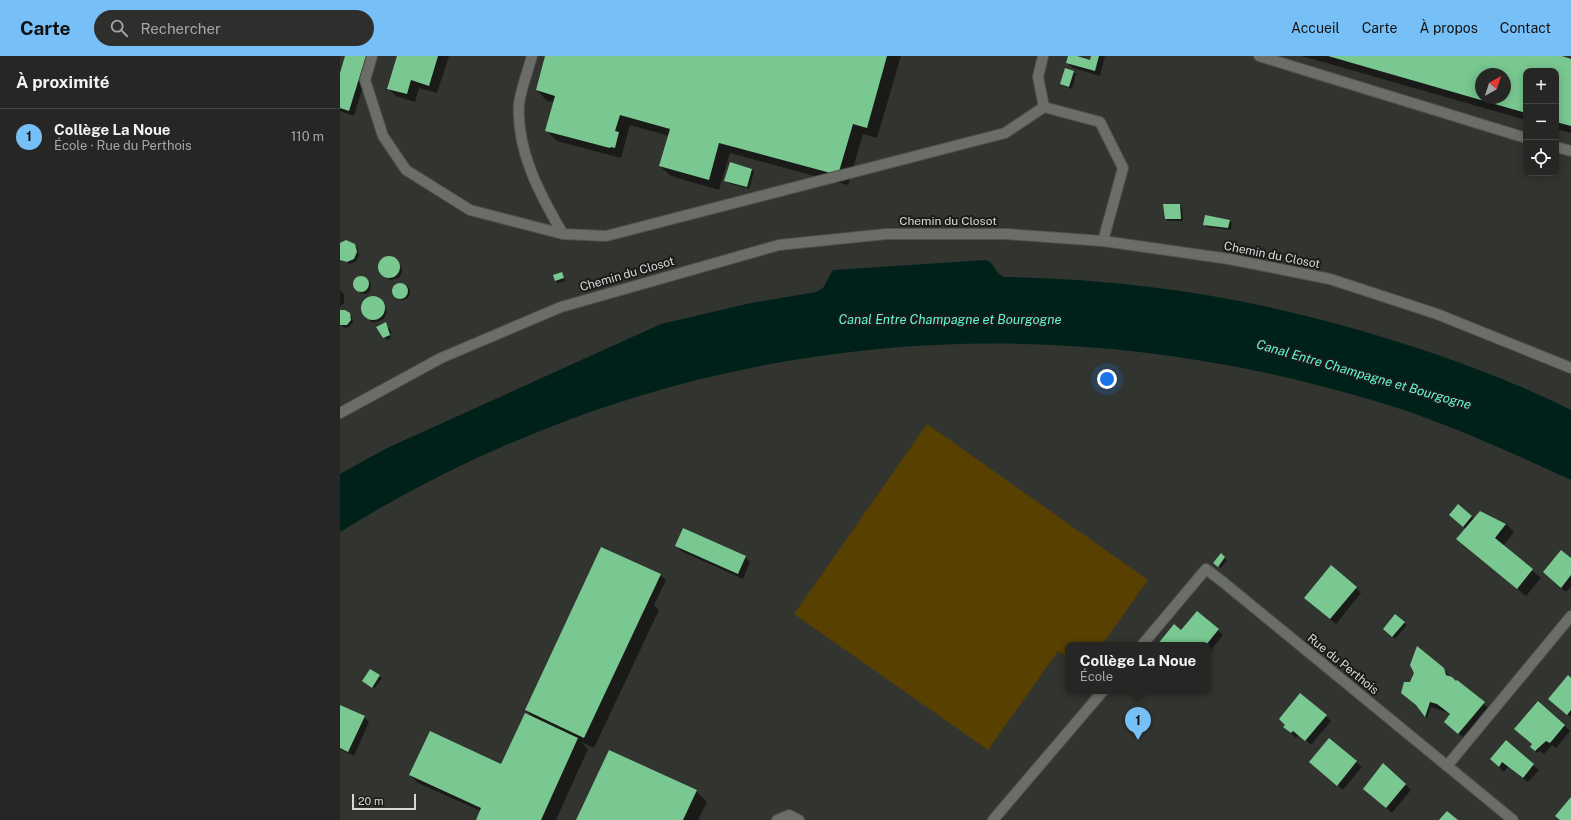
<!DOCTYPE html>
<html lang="fr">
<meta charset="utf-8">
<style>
body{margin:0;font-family:"Public Sans",sans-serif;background:#2e2f2c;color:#f1f3f6}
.controls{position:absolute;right:12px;top:12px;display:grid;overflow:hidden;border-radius:8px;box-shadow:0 2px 10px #0003}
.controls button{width:36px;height:36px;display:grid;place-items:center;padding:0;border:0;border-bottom:1px solid #424441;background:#262724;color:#f1f3f6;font:20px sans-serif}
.compass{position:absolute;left:1135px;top:12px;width:36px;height:36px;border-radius:50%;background:#262724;box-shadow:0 2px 10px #0003;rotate:39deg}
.scale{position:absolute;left:12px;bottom:10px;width:64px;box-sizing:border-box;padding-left:4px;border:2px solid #d6d8d5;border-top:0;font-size:11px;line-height:14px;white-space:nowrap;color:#d6d8d5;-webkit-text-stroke:3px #1b1c1a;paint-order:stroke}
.you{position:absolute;left:767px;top:323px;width:14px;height:14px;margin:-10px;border:3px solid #fff;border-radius:50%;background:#1a73e8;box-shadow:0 0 0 6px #1a73e833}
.badge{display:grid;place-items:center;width:26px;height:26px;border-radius:50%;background:#77bff7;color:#111;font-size:13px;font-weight:700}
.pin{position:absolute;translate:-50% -33px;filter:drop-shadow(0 1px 2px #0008)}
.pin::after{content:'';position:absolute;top:21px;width:14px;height:12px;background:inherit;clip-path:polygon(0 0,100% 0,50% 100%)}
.popup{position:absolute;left:725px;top:586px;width:146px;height:52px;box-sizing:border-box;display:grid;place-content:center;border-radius:8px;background:#262724;filter:drop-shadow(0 1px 3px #0005);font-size:13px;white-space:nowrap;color:#a4a5a6}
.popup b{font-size:15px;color:#f1f3f6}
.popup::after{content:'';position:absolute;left:50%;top:100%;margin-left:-8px;border:8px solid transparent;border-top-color:#262724}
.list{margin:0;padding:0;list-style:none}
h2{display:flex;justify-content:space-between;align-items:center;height:52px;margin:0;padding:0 16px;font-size:17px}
h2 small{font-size:13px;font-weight:400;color:#a4a5a6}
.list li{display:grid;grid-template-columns:26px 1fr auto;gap:12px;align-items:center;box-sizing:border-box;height:56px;padding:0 16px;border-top:1px solid #424441}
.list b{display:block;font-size:15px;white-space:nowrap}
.list p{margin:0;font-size:13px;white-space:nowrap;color:#a4a5a6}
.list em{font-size:13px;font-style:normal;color:#a4a5a6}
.icon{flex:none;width:22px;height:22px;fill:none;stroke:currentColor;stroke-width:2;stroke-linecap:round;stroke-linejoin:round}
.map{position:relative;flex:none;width:1231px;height:764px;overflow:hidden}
header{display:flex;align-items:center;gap:24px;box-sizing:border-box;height:56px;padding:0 20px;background:#77bff7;color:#111}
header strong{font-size:19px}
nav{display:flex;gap:22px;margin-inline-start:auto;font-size:14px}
.search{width:280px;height:36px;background:#2e2f2c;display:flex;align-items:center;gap:10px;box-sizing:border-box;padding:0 14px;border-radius:22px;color:#a4a5a6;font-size:15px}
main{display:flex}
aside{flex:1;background:#262724}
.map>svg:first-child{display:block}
.green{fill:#584000}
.water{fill:#00211a}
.shadow{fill:#0007;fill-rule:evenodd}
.building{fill:#79c791;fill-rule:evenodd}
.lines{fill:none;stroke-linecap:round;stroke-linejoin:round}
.lane-casing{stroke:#4f514d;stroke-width:12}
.street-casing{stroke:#4f514d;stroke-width:12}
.lane{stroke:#6a6d68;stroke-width:10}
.street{stroke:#6a6d68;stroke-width:10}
.labels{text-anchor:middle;stroke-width:4;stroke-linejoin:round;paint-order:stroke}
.street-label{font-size:12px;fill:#d6d8d5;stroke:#1b1c1a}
.water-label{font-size:13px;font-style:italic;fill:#5efad7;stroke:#1b1c1a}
</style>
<header>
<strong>Carte</strong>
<div class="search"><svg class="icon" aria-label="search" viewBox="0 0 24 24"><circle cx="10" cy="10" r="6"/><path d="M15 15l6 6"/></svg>Rechercher</div>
<nav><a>Accueil</a><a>Carte</a><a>À propos</a><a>Contact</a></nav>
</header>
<main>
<aside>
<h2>À proximité<small></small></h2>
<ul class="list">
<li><span class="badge">1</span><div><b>Collège La Noue</b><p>École · Rue du Perthois</p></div><em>110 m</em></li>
</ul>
</aside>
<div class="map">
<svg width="1231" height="764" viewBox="0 0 1231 764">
<rect width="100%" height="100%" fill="#323430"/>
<polygon class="green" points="587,368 808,524 762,589 728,589 728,601 718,595 648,694 454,558"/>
<path class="water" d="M646 204C655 207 655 218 664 221 805 223 937 246 1071 290 1126 308 1179 328 1231 354V424C1170 396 1109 368 1045 348 687 237 320 278 0 476V418L45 393 321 268 411 247 476 236 483 232 493 214Z"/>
<g class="shadow">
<polygon points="6,0 32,0 14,60 0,55 0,19"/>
<polygon points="58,0 109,0 97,37 79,32 75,46 56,40 48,32"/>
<polygon points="206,0 561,0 537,82 523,78 508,129 390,97 379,134 331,120 320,110 329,80 290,69 281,102 217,85 206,74 214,46 207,45 197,34"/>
<polygon points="729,0 750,5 752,0 765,0 760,20 733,12 727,7"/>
<path d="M962 0H1218L1231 4V77L1216 73V15H1186V64ZM1141 18H1165V42H1141Z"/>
<polygon points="733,16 736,18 732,33 724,30 721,28"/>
<polygon points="412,114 414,116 409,133 388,127 386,125"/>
<polygon points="839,149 842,151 843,165 828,165 826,163"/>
<polygon points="890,165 892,167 891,174 867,171 864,168"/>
<polygon points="0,188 14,189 17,191 19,199 16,205 10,208 0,203"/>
<polygon points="51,202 61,210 62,216 59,222 50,224 40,216 39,212 44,204"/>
<polygon points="222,218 226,225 218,227 215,225"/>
<polygon points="22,220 27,223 31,229 30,235 26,238 20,237 14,227 15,223"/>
<circle cx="62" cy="236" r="8"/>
<polygon points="0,234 4,238 4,247 0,251"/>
<polygon points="34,241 44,248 47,256 44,263 37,266 32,266 25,260 22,252 26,244"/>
<polygon points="0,256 12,261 13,266 9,271 5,272 0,269"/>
<polygon points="46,268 52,277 49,278 51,282 47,284 38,271"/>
<polygon points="1140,456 1166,468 1174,476 1163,490 1201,522 1186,540 1126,491 1126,473 1111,459 1131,460 1134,463"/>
<polygon points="336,490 405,501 410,506 403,523 341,495"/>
<polygon points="262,493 321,519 326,524 314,549 319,554 254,692 241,686 248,693 216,764 137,764 141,755 78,727 70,719 162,709 195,663 186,654"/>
<polygon points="881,499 887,504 881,512 877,509"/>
<polygon points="1231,504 1231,531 1226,536 1210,522"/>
<polygon points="1016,532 1021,537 996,568 970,547"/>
<polygon points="1064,567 1067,569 1055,583 1046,575"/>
<polygon points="878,574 883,579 868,598 868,589 818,589 841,575"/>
<polygon points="1103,613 1112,622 1152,655 1127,685 1105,666 1111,659 1106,656 1091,651 1087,662 1079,652 1062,636 1071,627"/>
<polygon points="39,620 42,622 34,633 23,625"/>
<polygon points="1231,623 1231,661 1215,648"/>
<polygon points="0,650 24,661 29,666 14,700 0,693"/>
<polygon points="986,660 991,665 971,689 959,679 956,682 944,671"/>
<polygon points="1224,669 1230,675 1216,692 1212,689 1204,698 1200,695 1198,697 1194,694"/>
<polygon points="989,683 1022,711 1003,734 975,711"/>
<polygon points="1166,686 1199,714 1188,726 1168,711 1164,716 1156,709"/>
<polygon points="1065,728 1071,734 1052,757 1030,738"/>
<polygon points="356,735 367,746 358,764 237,764"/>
</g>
<g class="building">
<polygon points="5,0 26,0 9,55 0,52 0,17"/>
<polygon points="57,0 98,0 89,30 71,24 67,38 47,33"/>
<polygon points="205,0 547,0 527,72 513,68 498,119 379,87 369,124 319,110 330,73 280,59 275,75 279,76 275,92 271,91 270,92 205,75 215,40 196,34"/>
<polygon points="728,0 737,0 750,4 751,0 759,0 755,15 726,7"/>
<path d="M988 0H1222L1231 3V70L1216 66V15H1186V57ZM1141 18H1165V42H1141Z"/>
<polygon points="725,12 734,15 729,31 720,28"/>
<polygon points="390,106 412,113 407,131 384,125"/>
<polygon points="823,148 840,148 841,163 825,163"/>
<polygon points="865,159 890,164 888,172 863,169"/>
<polygon points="6,184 15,188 17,196 14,203 7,206 0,204 0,187"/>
<circle cx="49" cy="211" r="11"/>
<polygon points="222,216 224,222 215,225 213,219"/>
<circle cx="21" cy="228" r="8"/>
<circle cx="60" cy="235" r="8"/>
<circle cx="33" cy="252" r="12"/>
<polygon points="0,254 5,254 10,257 11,264 7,269 0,269"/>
<polygon points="46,266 50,279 43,282 36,271"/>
<polygon points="1118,448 1132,460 1123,471 1109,459"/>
<polygon points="1140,455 1166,468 1155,482 1193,513 1177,533 1116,483"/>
<polygon points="343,472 406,500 398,518 335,490"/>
<polygon points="261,491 321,518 244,682 185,654"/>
<polygon points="1221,494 1231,502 1231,519 1221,532 1203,516"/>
<polygon points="881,497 885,501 878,511 873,507"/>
<polygon points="991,509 1017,531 990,563 964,542"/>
<polygon points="857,555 879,573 866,589 817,589 834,568 841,574"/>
<polygon points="1055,558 1065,566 1052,581 1043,573"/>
<polygon points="1077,590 1104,612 1106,619 1112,621 1116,625 1117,624 1145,646 1118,678 1104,666 1110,658 1097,648 1090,646 1085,661 1076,649 1061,637 1064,626 1070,626 1074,617 1070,609"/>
<polygon points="30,613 40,619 32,632 22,625"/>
<polygon points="1228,619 1231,622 1231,654 1227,659 1208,643"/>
<polygon points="960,637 987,659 965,685 953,675 951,677 943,671 945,669 939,663"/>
<polygon points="1198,645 1225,669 1210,687 1206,685 1195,695 1190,691 1192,688 1174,673"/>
<polygon points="0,649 25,660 8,696 0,692"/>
<polygon points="185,657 238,682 201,764 136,764 141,752 69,719 90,675 161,708"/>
<polygon points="989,682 1017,705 997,730 969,706"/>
<polygon points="1166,684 1194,708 1183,722 1162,706 1159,711 1150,703"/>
<polygon points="269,694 357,734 343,764 236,764"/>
<polygon points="1043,707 1066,728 1046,752 1023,733"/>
<polygon points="1231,741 1231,764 1220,764 1215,760"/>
<polygon points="1107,755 1118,764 1099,764"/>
</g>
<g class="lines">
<g class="lane-casing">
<g id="lane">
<polyline points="32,0 25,24 43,80 66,114 130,154 223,178 266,180 665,77 704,51 760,66 783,112 763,185"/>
<path d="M192 0C188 15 181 32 179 48 176 94 200 139 223 178"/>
<polyline points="703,0 698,21 704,51"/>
<polyline points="919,0 1186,82"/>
<polyline points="1216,91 1231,95"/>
<polyline points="802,589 866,513 883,526"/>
<polyline points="437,764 449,759 459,764"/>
<polyline points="653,764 763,635"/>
</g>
</g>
<g class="street-casing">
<g id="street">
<polyline points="0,357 101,302 221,251 439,189 546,178 666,178 763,185 889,203 990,223 1097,258 1231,312"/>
<polyline points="883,526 1173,764"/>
<polyline points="1107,710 1231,560"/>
</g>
</g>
<use href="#lane" class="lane"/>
<use href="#street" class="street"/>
</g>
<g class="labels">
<g class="street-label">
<text x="608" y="169">Chemin du Closot</text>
<text transform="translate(932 199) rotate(11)" y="4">Chemin du Closot</text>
<text transform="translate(287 218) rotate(-16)" y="4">Chemin du Closot</text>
<text transform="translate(1003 608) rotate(39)" y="4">Rue du Perthois</text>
</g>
<g class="water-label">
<text x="610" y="268">Canal Entre Champagne et Bourgogne</text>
<text transform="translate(1024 318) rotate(16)" y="5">Canal Entre Champagne et Bourgogne</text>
</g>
</g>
</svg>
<div class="controls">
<button>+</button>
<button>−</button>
<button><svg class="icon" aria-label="locate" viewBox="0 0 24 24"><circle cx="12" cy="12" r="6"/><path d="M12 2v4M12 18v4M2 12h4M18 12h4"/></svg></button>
</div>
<svg class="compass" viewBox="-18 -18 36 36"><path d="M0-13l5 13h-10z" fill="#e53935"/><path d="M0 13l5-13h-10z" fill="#a4a5a6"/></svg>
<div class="scale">20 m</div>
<div class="you"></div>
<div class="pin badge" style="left:798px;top:684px">1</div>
<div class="popup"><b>Collège La Noue</b>École</div>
</div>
</main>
